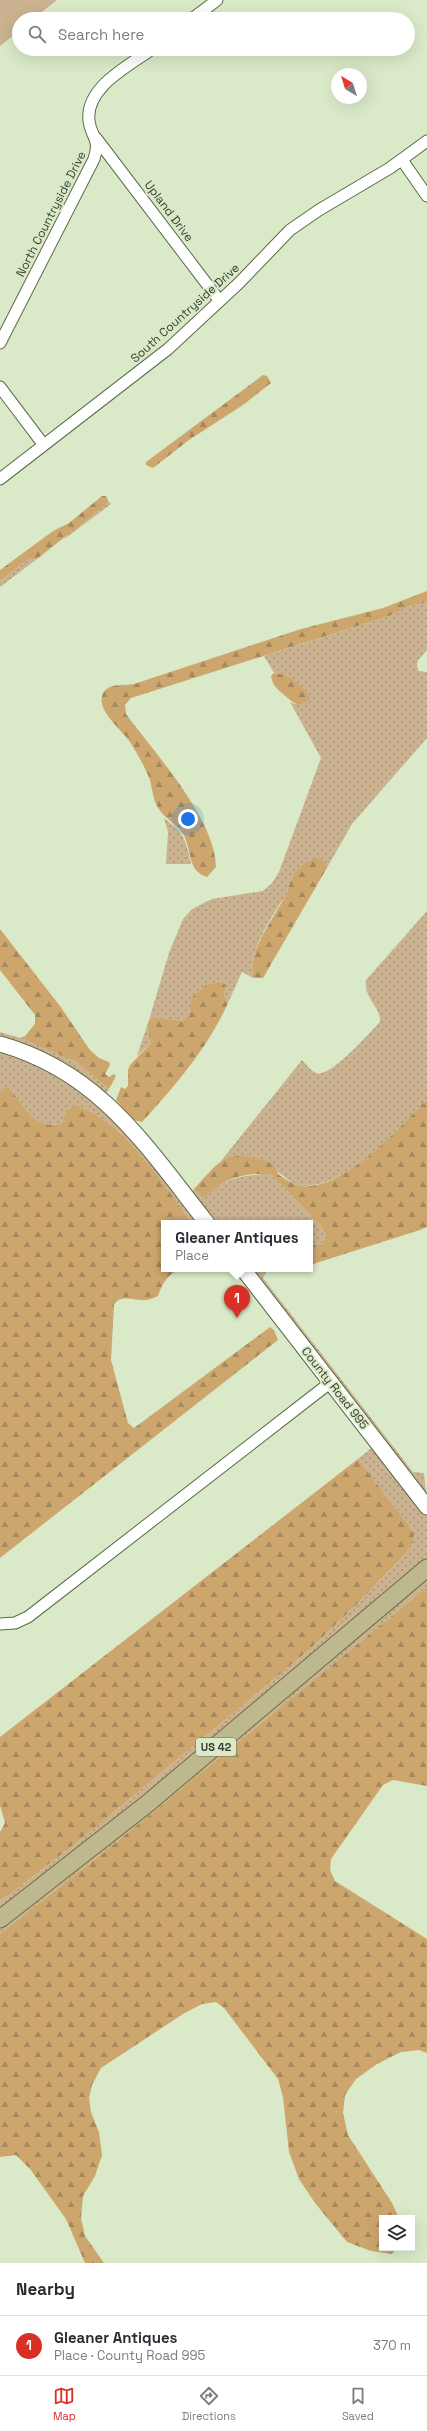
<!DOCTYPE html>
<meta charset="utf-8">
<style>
body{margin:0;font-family:"Space Grotesk",sans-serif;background:#f7f7f7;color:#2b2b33}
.controls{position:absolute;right:12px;bottom:12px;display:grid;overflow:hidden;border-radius:0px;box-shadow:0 4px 16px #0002}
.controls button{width:36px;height:36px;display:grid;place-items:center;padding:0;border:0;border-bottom:1px solid #e1e1e2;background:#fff;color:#2b2b33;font:20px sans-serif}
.compass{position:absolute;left:331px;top:68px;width:36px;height:36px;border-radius:50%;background:#fff;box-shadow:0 4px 16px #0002;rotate:322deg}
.you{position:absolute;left:188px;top:819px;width:14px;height:14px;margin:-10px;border:3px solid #fff;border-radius:50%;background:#1a73e8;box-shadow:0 0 0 6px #1a73e833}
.badge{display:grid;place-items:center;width:26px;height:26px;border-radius:50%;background:#d93025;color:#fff;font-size:13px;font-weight:700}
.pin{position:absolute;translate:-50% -33px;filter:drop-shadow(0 1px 2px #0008)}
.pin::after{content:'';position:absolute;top:21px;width:14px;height:12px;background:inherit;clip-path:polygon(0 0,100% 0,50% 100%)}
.popup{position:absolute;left:161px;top:1220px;width:152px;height:52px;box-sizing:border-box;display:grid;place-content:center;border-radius:0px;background:#fff;filter:drop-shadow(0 1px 3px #0005);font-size:13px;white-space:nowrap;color:#7c7c81}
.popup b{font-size:15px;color:#2b2b33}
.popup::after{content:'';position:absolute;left:50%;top:100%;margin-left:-8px;border:8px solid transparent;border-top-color:#fff}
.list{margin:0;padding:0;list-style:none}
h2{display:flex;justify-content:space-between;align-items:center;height:52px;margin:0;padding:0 16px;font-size:17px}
h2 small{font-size:13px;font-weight:400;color:#7c7c81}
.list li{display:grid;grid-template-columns:26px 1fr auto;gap:12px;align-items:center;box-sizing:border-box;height:60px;padding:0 16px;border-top:1px solid #e1e1e2}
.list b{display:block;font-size:15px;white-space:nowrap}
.list p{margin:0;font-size:13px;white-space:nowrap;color:#7c7c81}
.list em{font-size:13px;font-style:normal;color:#7c7c81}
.icon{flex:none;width:22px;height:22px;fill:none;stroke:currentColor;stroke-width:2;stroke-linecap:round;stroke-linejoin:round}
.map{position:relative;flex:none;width:427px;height:2263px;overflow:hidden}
.search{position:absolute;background:#fff;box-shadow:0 4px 16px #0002;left:12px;right:12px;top:12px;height:44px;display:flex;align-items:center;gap:10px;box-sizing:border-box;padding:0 14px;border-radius:22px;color:#7c7c81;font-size:15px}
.sheet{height:112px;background:#fff}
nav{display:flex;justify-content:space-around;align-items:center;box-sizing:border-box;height:56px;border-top:1px solid #e1e1e2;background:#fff;font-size:11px;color:#7c7c81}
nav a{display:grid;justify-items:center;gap:2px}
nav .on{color:#d93025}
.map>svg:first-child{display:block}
.grass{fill:url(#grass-dots)}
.forest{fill:url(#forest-firs)}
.green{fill:#cbb391}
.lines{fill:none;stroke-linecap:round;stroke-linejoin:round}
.street-casing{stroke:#5c6a4b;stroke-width:13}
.secondary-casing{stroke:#5c6a4b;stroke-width:17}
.primary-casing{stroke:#726e3d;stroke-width:19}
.street{stroke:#fff;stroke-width:11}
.secondary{stroke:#fff;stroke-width:15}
.primary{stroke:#beb88f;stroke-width:17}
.labels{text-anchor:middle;stroke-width:4;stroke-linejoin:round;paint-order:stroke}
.shield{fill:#daeac8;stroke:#67715d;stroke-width:1}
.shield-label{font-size:11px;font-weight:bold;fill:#363d2f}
.street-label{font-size:12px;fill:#363d2f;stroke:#daeac8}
</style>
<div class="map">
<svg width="427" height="2263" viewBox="0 0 427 2263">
<defs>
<pattern id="grass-dots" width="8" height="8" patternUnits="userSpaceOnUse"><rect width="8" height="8" fill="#cbb391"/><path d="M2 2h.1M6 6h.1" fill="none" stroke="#a69377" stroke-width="1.8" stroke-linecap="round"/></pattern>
<pattern id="forest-firs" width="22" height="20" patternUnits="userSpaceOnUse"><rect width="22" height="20" fill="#cda66e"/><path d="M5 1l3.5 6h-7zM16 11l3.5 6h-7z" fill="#a7885b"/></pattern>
</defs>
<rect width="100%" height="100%" fill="#daeac8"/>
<g class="grass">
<polygon points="109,502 111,504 63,540 72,530"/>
<polygon points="37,559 0,587 0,581 27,560"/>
<path d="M427 603C427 614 427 640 427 649 423 658 413 659 419 671L427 672V738L352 824 328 866 322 859C311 858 301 865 294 874 289 880 289 890 285 897 283 901 280 903 278 907 266 926 248 956 253 978L242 972 228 1003 224 995 226 985 222 981C208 984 195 989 191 1005 191 1008 192 1011 191 1014L182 1021 154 1017 149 1020 169 953 183 919 192 909 212 899 263 891 272 883 279 872 321 758 290 702C299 706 304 705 309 698 303 686 287 674 274 673L264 656 389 616 412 605Z"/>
<path d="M164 818C184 833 186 839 191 864H166L168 832Z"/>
<path d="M427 911V1099C397 1130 350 1186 303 1186 291 1186 284 1174 275 1171 259 1165 238 1164 221 1161L302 1060C306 1064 311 1071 316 1073 331 1078 369 1033 380 1022 381 1006 364 1000 366 980Z"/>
<polygon points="147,1026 151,1043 137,1056"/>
<polygon points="0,1032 20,1038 25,1036 27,1040 76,1062 109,1089 105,1095 0,1039"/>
<path d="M0 1049 40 1064 102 1105 201 1223H192C161 1181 127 1124 76 1105L66 1110 62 1123C36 1132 24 1105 9 1088L0 1091Z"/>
<path d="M264 1174 272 1175 321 1226 327 1236 322 1244 310 1245V1223H213L190 1193 194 1189 201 1197C211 1195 215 1187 224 1183 237 1176 251 1175 264 1174Z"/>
<polygon points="249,1269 268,1269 263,1278 413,1472 424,1473 427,1500"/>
<polygon points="374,1446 427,1516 427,1561 168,1781 0,1912 0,1899 9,1895 96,1827 310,1649 357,1604 404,1555 414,1532 358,1459"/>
<polygon points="427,1574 427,1587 103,1853 0,1934 0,1925"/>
</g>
<g class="forest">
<polygon points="263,375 267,376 271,383 243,405 189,440 153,468 146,465 146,462"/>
<polygon points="102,496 106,496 109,502 37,559 27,560 0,581 0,570 53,531 69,523"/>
<path d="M427 591V603L412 605 389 616 131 698 125 705 126 714C154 752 216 820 216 867L207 877C184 870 194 845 180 830 172 821 163 817 157 806 153 798 152 788 150 780 145 767 137 753 130 742 122 730 98 712 102 696 106 682 124 686 134 684L301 629 383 608Z"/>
<path d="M274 673C289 674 302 685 310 698 299 711 293 702 283 694 276 688 273 686 271 676Z"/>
<path d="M316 858 322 859 328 866 263 978H253C247 952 273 919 285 897 289 890 289 881 294 874 299 866 307 861 316 858Z"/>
<polygon points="0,929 60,1006 90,1050 99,1058 109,1062 110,1065 105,1074 109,1077 114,1074 116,1076 109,1089 76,1062 26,1040 25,1036 35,1024 35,1015 0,970"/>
<path d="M222 981 226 985 224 995 228 1003C208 1048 175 1086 142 1122L134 1120 116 1100 121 1087 125 1089 128 1086V1070L130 1065 151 1043 147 1026 149 1020 154 1017 182 1021 191 1014V998L206 985Z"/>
<path d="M4 1088H9C24 1105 36 1132 62 1123L66 1110 76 1105C127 1124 161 1181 192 1223H164V1269H183C169 1271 162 1284 158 1296 138 1307 126 1291 114 1304L111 1360 128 1423 134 1428 270 1327 274 1330 278 1340 0 1558V1091Z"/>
<path d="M427 1099V1227L420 1230 313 1264H310V1245L322 1244 327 1236 321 1226 272 1175C257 1172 235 1175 222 1184 216 1188 211 1194 204 1197H201L194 1189C216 1166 223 1149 258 1159 271 1162 274 1162 278 1174 285 1179 293 1185 302 1186 345 1190 400 1127 427 1099Z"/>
<polygon points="358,1459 414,1532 413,1543 404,1555 357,1604 310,1649 96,1827 9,1895 0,1899 0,1832 5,1823 0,1805 0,1737"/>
<polygon points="427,1587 427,1786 393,1780 383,1785 331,1859 330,1870 335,1881 427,1939 427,2053 419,2050 401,2052 377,2064 356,2079 345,2095 343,2113 348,2135 392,2203 399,2218 382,2218 382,2248 397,2248 392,2254 371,2251 347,2242 315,2203 299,2179 289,2152 283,2097 278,2079 224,2008 216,2002 202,2004 183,2014 101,2068 92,2085 89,2098 91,2112 99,2132 102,2155 95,2176 83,2196 81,2218 85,2236 104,2263 85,2263 66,2219 30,2169 16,2155 0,2157 0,1934 103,1853"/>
</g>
<polygon class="green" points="0,0 57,0 33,19 19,19 19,31 0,46"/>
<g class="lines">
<g class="street-casing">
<g id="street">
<polyline points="192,19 217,0"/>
<polyline points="96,138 219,300"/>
<polyline points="402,160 427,196"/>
<path d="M0 343 94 159C101 138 91 138 89 121 85 87 129 66 152 49"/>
<polyline points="0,387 43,444"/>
<polyline points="0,479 168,349 239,283 290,230 319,210 390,168 427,141"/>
<polyline points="0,1624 15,1623 28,1617 331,1382"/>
</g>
</g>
<g class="secondary-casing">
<g id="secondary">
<path d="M0 1044C100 1072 146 1146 207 1223"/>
<polyline points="243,1269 427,1507"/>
</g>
</g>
<g class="primary-casing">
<polyline id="primary" points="0,1919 147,1804 427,1568"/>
</g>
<use href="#street" class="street"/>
<use href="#secondary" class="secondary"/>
<use href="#primary" class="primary"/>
</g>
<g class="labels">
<rect class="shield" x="196" y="1738" width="40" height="18" rx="3"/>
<g class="shield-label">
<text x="216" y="1751">US 42</text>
</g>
<g class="street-label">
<text transform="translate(169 211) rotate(53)" y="4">Upland Drive</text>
<text transform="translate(51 214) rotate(-63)" y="4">North Countryside Drive</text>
<text transform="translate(185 313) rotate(-42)" y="4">South Countryside Drive</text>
<text transform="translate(335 1388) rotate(52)" y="4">County Road 995</text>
</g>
</g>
</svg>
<div class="controls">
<button><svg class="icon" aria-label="layers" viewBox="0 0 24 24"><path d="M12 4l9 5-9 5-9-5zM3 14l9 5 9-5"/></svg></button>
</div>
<svg class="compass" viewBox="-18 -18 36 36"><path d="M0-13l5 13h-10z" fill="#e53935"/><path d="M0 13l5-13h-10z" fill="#7c7c81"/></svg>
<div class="you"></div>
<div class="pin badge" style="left:237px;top:1318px">1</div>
<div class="popup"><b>Gleaner Antiques</b>Place</div>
<div class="search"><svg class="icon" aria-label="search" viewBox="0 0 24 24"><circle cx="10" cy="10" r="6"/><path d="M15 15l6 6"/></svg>Search here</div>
</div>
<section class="sheet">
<h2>Nearby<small></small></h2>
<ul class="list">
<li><span class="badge">1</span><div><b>Gleaner Antiques</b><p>Place · County Road 995</p></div><em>370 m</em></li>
</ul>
</section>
<nav>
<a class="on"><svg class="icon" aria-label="map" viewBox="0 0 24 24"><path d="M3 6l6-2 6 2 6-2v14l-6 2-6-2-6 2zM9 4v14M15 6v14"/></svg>Map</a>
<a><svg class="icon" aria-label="directions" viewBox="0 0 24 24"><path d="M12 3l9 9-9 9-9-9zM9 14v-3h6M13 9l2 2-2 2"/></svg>Directions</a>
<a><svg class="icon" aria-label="saved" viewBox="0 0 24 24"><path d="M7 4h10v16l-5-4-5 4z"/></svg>Saved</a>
</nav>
